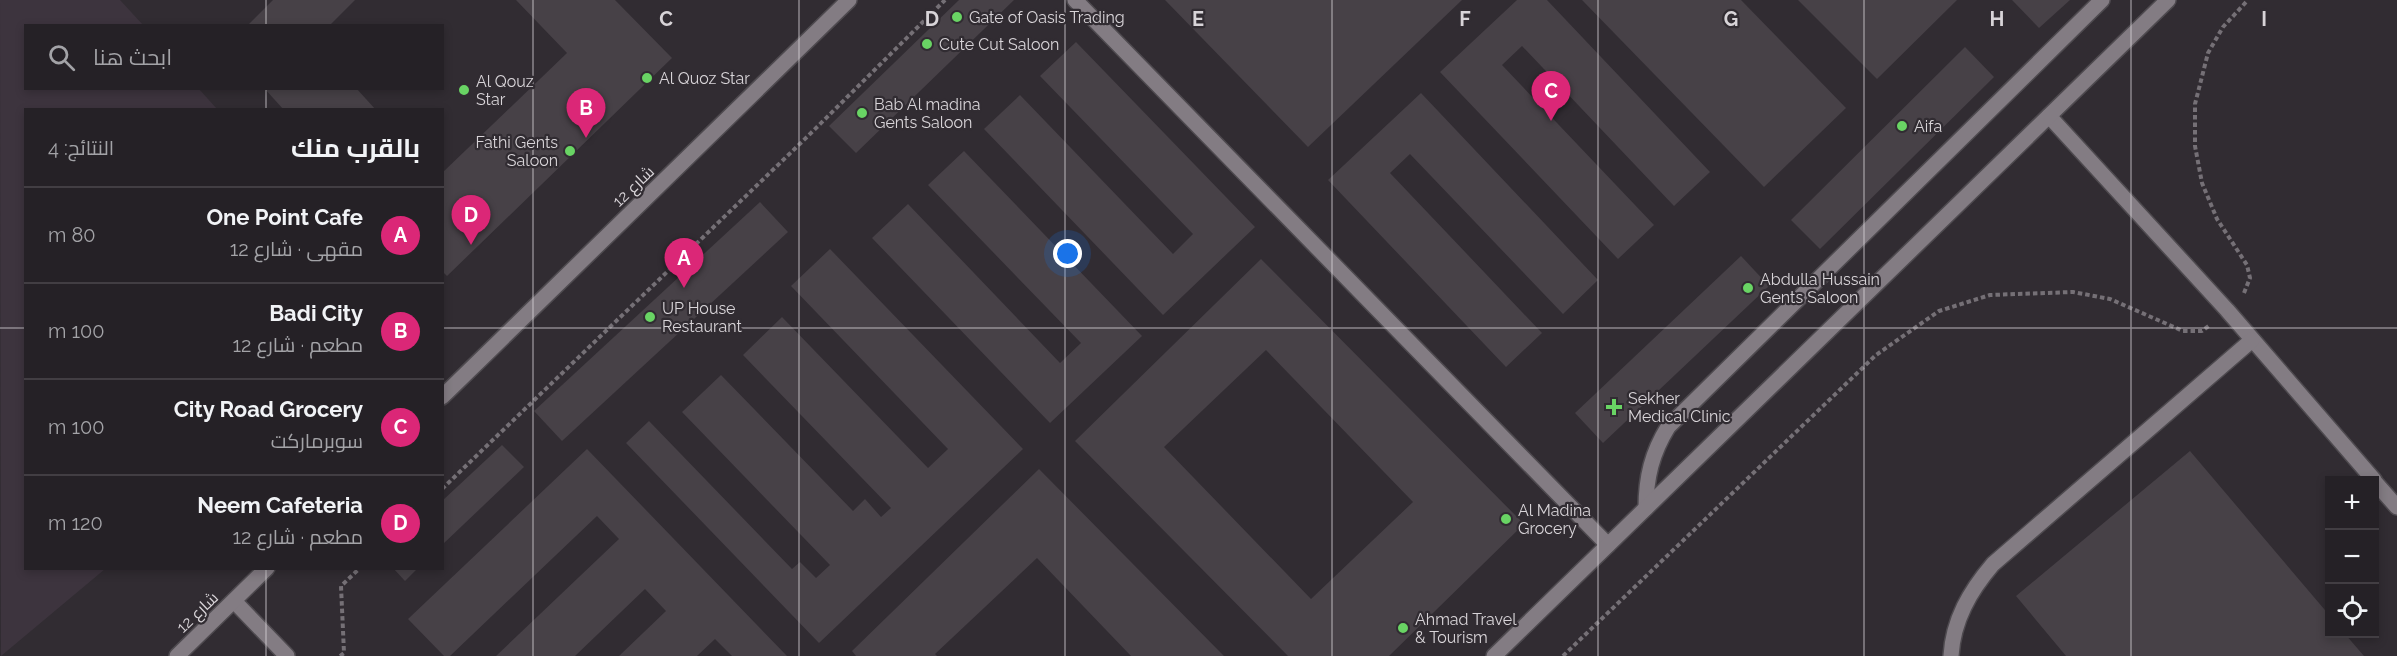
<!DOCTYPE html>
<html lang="ar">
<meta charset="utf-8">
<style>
body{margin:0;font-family:Raleway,Cairo,sans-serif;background:#2d292e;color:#f1f3f6;direction:rtl}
.controls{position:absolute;right:18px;bottom:18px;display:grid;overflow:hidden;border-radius:0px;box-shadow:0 3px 9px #0003}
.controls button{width:54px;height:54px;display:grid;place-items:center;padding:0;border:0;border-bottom:2px solid #423e43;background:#252126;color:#f1f3f6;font:30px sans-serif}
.you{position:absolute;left:1068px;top:254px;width:21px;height:21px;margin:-15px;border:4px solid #fff;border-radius:50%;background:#1a73e8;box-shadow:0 0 0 9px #1a73e833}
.badge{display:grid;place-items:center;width:39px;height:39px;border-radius:50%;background:#db2777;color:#fff;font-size:20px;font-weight:700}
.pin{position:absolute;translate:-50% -50px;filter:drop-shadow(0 2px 3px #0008)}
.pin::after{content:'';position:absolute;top:32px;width:21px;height:18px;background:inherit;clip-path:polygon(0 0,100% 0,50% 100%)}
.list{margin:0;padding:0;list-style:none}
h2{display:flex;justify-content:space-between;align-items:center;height:78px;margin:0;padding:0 24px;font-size:26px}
h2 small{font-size:20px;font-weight:400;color:#a3a3a7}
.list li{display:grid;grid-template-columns:39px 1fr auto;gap:18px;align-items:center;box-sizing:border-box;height:96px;padding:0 24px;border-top:2px solid #423e43}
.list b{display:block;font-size:22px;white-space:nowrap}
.list p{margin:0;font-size:20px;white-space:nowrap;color:#a3a3a7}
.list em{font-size:20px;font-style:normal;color:#a3a3a7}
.icon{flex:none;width:33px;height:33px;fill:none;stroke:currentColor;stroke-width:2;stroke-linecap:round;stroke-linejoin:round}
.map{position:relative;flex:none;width:2397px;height:656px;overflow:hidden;direction:ltr}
.search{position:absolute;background:#252126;box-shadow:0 3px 9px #0003;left:24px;top:24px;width:420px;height:66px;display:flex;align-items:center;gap:15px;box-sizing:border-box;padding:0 21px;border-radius:0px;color:#a3a3a7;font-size:22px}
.panel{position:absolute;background:#252126;box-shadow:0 3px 9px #0003;left:24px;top:108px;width:420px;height:462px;border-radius:0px;direction:rtl}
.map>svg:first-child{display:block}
.built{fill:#3d343e}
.building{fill:#474147;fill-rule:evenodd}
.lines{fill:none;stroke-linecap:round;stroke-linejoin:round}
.minor-casing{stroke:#4e4a4f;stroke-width:18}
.path{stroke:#757076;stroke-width:4;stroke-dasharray:4.5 3;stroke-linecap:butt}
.minor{stroke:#837c83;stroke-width:15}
.grid{fill:none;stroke:#d8d4d8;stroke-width:1.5;stroke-opacity:0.55}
.poi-dot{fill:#69d464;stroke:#312c32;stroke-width:2}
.labels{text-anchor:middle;stroke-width:4.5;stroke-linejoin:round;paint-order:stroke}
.poi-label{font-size:16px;fill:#d8d4d8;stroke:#312c32;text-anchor:start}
.street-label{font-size:16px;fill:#d8d4d8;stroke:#312c32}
.grid-label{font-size:20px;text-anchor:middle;font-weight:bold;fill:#d8d4d8;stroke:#312c32;stroke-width:4.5;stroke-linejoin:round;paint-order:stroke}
</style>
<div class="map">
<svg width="2397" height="656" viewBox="0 0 2397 656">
<rect width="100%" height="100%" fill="#312c32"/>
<polygon class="built" points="0,0 120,0 143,25 26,26 26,88 199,89 217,109 26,110 26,568 105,569 1,656"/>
<g class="building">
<polygon points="273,0 355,0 329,26 247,26"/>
<polygon points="516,0 615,0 672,58 447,276 442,271 442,173 567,53"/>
<polygon points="959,0 1014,0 856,153 829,126"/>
<polygon points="1165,0 1462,0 1308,147"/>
<polygon points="1517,0 1547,0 1710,172 1674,206 1522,46 1502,65 1654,225 1618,259 1440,72"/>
<polygon points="1582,0 1741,0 1846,108 1764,187"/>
<polygon points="1798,0 1957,0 1877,79"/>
<polygon points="2012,0 2070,0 2039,28"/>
<polygon points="1076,42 1255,227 1163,315 984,129 1020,95 1173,254 1193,234 1040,76"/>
<polygon points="1965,47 1994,77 1820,249 1791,220"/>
<polygon points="264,88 356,88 376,110 284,110"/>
<polygon points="1421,93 1598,280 1563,314 1410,154 1390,173 1542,333 1506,367 1328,180"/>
<polygon points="964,151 1142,336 1050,423 872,238 908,204 1060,363 1081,343 928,185"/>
<polygon points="760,202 788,232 562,441 534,411"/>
<polygon points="830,249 1023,449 819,643 626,443 649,421 792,569 800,562 816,578 830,565 682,412 721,375 853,511 865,499 881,517 891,508 743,355 782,317 928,468 948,449 791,286"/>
<polygon points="1741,256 1769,286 1603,443 1575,413"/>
<path d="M1261 259 1524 524 1389 656H1288L1075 441ZM1266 350 1413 502 1311 599 1164 447Z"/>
<polygon points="502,445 524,467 442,545 442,501"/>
<polygon points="587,449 787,656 732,656 715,639 697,656 619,656 666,611 645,589 575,656 496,656 619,539 597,516 450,656 444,656 408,619"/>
<polygon points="2190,451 2330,616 2330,634 2345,634 2364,656 2066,656 2016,596"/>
<polygon points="1039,469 1224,656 1131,656 1037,558 935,654 937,656 856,656 852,651"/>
<polygon points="393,568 418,568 405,581"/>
</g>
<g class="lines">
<g class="minor-casing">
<g id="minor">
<polyline points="1075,0 1608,545"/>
<polyline points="2049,116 2227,310 2374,480"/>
<polyline points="442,397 849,0"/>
<polyline points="2374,481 2397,507"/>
<path d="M1646 508C1646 477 1652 453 1668 427L2102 0"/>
<polyline points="234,601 287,656"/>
<polyline points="177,656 267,568"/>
<polyline points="1494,656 2168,0"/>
<path d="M1951 656C1953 620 1970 591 1993 564L2252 340"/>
</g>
</g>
<g class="path">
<polyline points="2244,293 2250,278 2247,265 2217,219 2202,183 2195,146 2195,104 2208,53 2223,27 2248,0"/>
<polyline points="442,489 807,137 945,0"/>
<polyline points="340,656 344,653 341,586 360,568"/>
<polyline points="1563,656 1876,355 1939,311 1990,295 2073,292 2110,299 2183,331 2202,331 2210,325"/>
</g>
<use href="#minor" class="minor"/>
</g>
<path class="grid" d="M266 0V26M533 0V656M799 0V656M1065 0V656M1332 0V656M1598 0V656M1864 0V656M2131 0V656M266 88V110M0 328H26M442 328H2397M266 568V656"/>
<g class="poi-dot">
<circle cx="957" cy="17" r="6"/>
<circle cx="927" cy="44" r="6"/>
<circle cx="647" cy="78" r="6"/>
<circle cx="464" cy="90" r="6"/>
<circle cx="862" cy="113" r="6"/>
<circle cx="1902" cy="126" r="6"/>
<circle cx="570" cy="151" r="6"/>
<circle cx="1748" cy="288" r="6"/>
<circle cx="650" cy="317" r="6"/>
<path d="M1611 398h6v6h6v6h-6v6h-6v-6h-6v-6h6z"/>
<circle cx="1506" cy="519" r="6"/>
<circle cx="1403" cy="628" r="6"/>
</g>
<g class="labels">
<g class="poi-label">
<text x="969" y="23">Gate of Oasis Trading</text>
<text x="939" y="50">Cute Cut Saloon</text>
<text x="659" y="84">Al Quoz Star</text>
<text x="476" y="87">Al Qouz<tspan x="476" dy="18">Star</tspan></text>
<text x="874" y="110">Bab Al madina<tspan x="874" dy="18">Gents Saloon</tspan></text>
<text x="1914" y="132">Aifa</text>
<text x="558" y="148" text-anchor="end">Fathi Gents<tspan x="558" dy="18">Saloon</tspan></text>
<text x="1760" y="285">Abdulla Hussain<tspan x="1760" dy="18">Gents Saloon</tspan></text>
<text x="662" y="314">UP House<tspan x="662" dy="18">Restaurant</tspan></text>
<text x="1628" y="404">Sekher<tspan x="1628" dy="18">Medical Clinic</tspan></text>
<text x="1518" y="516">Al Madina<tspan x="1518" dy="18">Grocery</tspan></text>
<text x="1415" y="625">Ahmad Travel<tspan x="1415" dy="18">&amp; Tourism</tspan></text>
</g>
<g class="street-label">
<text transform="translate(633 186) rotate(-44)" y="6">شارع 12</text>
<text transform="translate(197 612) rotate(-44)" y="6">شارع 12</text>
</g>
</g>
<g class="grid-label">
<text x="666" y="26">C</text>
<text x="932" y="26">D</text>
<text x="1198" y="26">E</text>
<text x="1465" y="26">F</text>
<text x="1731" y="26">G</text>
<text x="1997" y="26">H</text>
<text x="2264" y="26">I</text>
</g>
</svg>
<div class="controls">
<button>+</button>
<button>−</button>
<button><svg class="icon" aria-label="locate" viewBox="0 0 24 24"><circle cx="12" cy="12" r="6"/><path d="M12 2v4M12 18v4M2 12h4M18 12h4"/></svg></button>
</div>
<div class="you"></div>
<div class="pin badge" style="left:684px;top:288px">A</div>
<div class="pin badge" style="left:586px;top:138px">B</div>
<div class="pin badge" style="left:1551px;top:121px">C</div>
<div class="pin badge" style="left:471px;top:245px">D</div>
<div class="search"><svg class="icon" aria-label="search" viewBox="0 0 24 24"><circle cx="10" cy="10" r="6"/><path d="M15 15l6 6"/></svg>ابحث هنا</div>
<section class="panel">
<h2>بالقرب منك<small>النتائج: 4</small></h2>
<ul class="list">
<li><span class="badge">A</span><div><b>One Point Cafe</b><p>مقهى · شارع 12</p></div><em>80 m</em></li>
<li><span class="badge">B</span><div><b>Badi City</b><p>مطعم · شارع 12</p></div><em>100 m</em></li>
<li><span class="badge">C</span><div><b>City Road Grocery</b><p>سوبرماركت</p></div><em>100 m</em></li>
<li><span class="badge">D</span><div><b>Neem Cafeteria</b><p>مطعم · شارع 12</p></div><em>120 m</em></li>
</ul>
</section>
</div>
